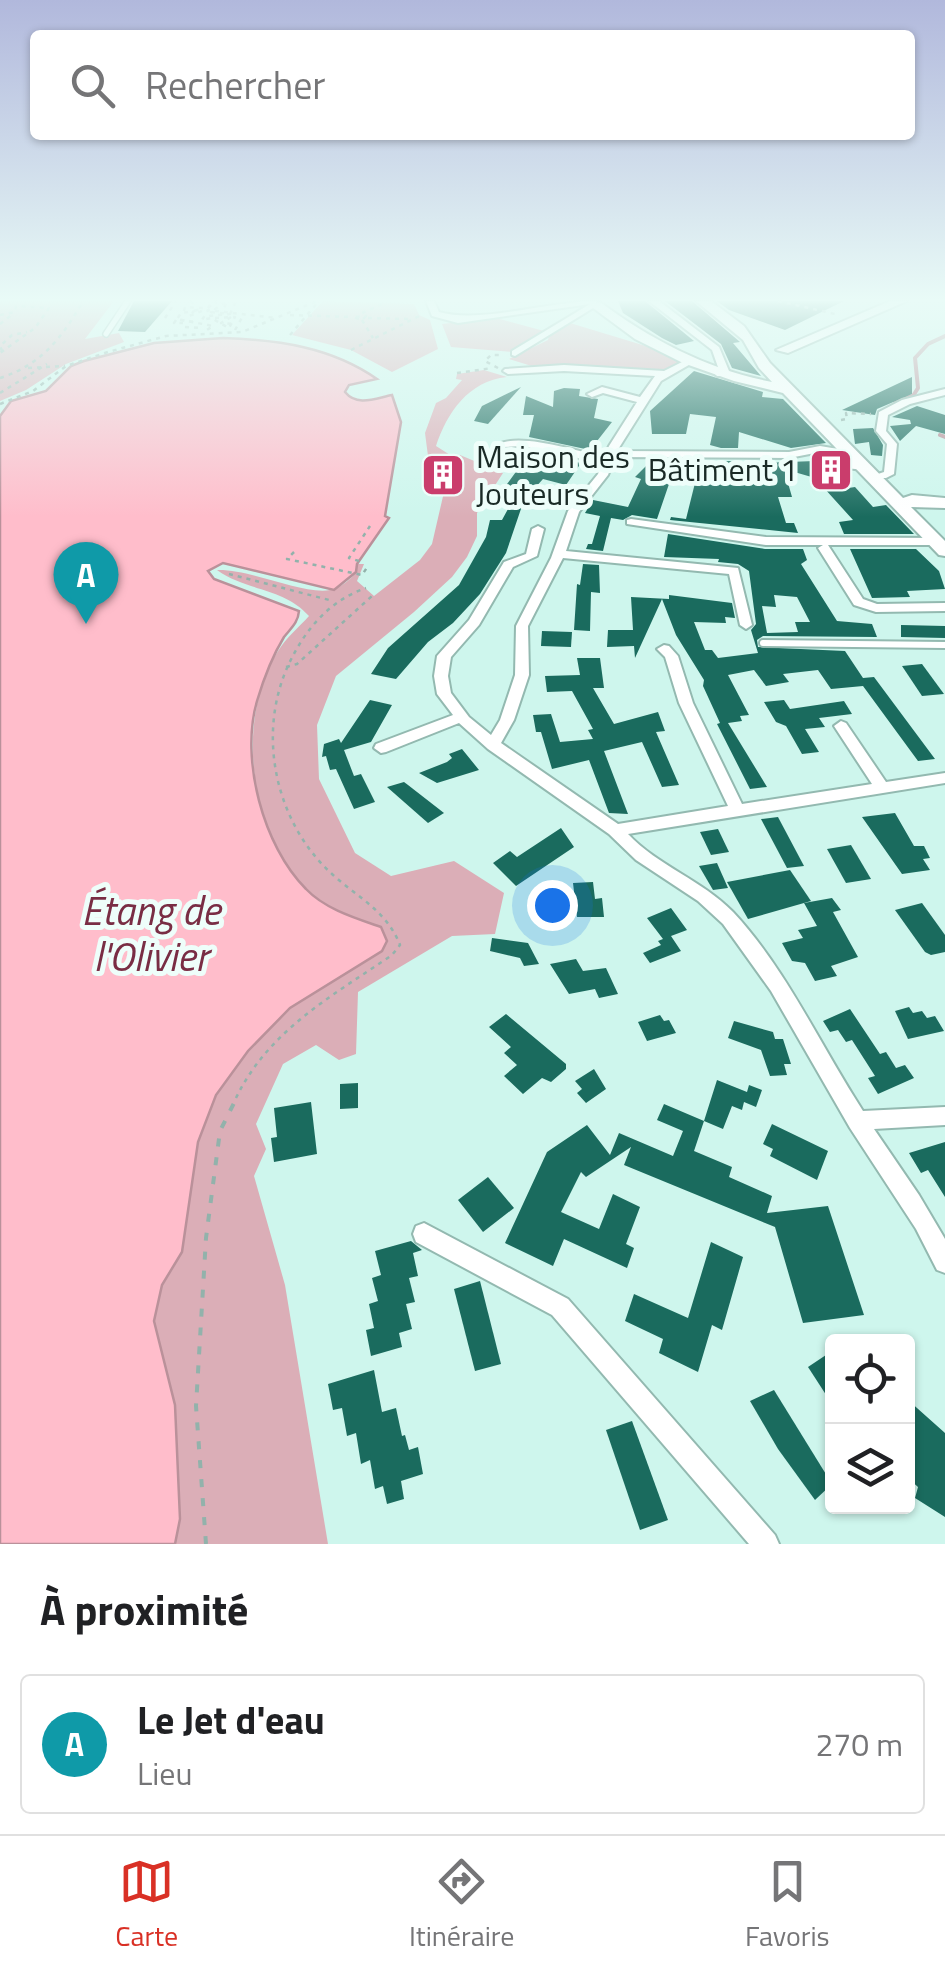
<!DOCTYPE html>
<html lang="fr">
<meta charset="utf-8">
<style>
body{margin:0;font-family:"Titillium Web",sans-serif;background:#f6f6f6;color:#202124}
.controls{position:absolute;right:30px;bottom:30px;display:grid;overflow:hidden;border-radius:10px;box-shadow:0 2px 8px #0004}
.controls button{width:90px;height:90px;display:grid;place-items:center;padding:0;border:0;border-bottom:2px solid #e0e0e0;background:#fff;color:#202124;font:50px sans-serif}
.you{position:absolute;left:552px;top:905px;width:35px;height:35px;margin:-25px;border:8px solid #fff;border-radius:50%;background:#1a73e8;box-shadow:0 0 0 15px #1a73e833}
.badge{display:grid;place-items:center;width:65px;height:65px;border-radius:50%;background:#d93025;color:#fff;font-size:32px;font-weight:700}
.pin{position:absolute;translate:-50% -82px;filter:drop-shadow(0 2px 5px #0008)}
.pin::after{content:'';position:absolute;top:52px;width:35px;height:30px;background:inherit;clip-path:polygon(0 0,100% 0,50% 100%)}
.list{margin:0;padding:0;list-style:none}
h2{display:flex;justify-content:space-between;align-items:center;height:130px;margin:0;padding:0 40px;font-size:42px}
h2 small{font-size:32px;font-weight:400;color:#757577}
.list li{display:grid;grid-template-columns:65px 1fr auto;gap:30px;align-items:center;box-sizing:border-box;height:140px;margin:0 20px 20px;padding:0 20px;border:2px solid #e0e0e0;border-radius:10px}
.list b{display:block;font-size:38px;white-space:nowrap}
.list p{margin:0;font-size:32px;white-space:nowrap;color:#757577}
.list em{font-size:32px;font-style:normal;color:#757577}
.icon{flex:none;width:55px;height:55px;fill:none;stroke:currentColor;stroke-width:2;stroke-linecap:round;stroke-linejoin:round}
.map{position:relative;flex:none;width:945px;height:1544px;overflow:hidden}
.search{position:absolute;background:#fff;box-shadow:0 2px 8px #0004;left:30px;right:30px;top:30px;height:110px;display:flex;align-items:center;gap:25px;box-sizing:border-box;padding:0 35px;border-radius:10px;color:#757577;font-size:38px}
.sheet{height:290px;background:#fff}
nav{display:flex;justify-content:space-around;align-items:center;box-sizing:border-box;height:140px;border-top:2px solid #e0e0e0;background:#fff;font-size:28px;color:#757577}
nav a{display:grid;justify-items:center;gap:5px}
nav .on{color:#d93025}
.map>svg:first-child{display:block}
.green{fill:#dbaeb7}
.water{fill:#ffbdcb;stroke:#ba919a;stroke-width:2.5}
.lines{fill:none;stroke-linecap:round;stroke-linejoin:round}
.stream{stroke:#ba919a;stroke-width:4}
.building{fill:#1a6b5e;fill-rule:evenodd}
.lane-far1-casing{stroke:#93b9b0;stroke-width:8}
.lane-casing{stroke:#93b9b0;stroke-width:10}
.street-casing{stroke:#93b9b0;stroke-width:4}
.secondary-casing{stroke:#93b9b0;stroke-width:4}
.path-far1{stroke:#92b2ab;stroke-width:2.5;stroke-dasharray:4 5;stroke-linecap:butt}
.path{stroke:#92b2ab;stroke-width:4;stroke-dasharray:8 11;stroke-linecap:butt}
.lane-far1{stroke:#fff;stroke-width:5}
.lane{stroke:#fff;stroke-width:6}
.street{fill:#fff;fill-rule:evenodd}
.secondary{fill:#fff;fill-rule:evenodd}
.labels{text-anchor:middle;stroke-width:10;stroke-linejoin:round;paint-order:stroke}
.far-poi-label{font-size:32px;fill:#1a2a26;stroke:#eefefa;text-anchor:start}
.water-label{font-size:40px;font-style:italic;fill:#792d44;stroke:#eefefa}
</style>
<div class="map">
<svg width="945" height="1544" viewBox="0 0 945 1544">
<rect width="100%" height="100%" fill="#cef6ed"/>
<g class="green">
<polygon points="0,301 114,301 85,339 119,333 124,342 66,364 26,390 0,401"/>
<polygon points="323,301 414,304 419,315 430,320 438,349 392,372 351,350 292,335"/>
<polygon points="496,318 544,331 513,352 451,347 442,324"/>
<polygon points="570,323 649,347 680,363 660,372 538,368 509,359 548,340 549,336"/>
<path d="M484 370 507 377C468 381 447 413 436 446L458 460 460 455 503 473 477 513V536L467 557 452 577 414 612 336 676 317 725 319 779 355 853 391 876 454 861 504 893 495 934 452 936 358 992 356 1054 339 1060 316 1045 283 1064 256 1124 266 1149 254 1176 285 1285 328 1544H175L180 1518 175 1405 154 1321 162 1285 182 1252 198 1142 216 1095 248 1051 290 1008 382 951 387 941 381 927C355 918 325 909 305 889 249 831 235 719 278 651 286 638 299 627 309 616 283 587 248 592 217 570 251 569 304 595 330 590 341 588 349 580 357 572V564H364L357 581 374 596 420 560 432 544 444 492 454 485 453 469 428 456 425 433 436 403 446 398 462 380 456 379 457 374Z"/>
</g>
<path class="water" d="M223 338C279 340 331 347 377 379L349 385 345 392C357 407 376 398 392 395L401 422 385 516 389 518 357 564 356 572 334 590 223 563 208 571 214 579 299 611C298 623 291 628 284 637 273 655 263 681 257 701 240 759 263 846 306 889 325 909 355 918 381 927L387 941 382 951 290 1008 248 1051 216 1095 198 1142 182 1252 162 1285 154 1321 175 1405 180 1519 175 1544H0V416L11 401 46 391 71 366 84 361 154 343Z"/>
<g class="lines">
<g class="stream">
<polyline points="895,401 913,396 918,388 915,358 928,344 945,336"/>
<polyline points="940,435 945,437"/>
</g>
</g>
<g class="building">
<polygon points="134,301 172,301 145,332 118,331"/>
<polygon points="618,301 645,301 694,341 676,345 662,338 623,313"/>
<polygon points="665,301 692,301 740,342 733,343 761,376 732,368 721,344"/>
<polygon points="717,301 844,301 785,330 729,310"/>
<polygon points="694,371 763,392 762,397 783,399 826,443 791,448 739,432 738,448 721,448 710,445 716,417 690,414 686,434 652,434 650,411"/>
<polygon points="912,377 912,394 877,409 875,415 842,410"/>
<polygon points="521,387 488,424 474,421 482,406"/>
<polygon points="564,388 580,389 579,396 598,399 594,418 612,422 590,450 529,437 534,415 523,415 526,396 553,407 554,391"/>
<polygon points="917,406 945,415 945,434 916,426 900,441 890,426 911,424 910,420 892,417"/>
<polygon points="873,428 883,445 882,456 871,455 869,442 855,444 853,429"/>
<polygon points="510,450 581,463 566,485 543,479 524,500 506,553 480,594 453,623 428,642 396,679 371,674 388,648 459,585 486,537 490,520 502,520 514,498 499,495 518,469 511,468 516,462 502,459"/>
<polygon points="707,461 736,461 757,469 761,463 815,461 840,468 844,471 829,491 855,487 873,507 886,505 914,534 844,534 839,522 853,520 815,478 784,469 792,497 778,497 786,523 794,523 798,533 670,520 671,517 686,519 695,483 669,484 657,519 632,515 623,520 611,518 603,551 586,549 588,544 592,544 600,516 585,513 593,500 628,507 641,479 635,477 648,464 671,470 680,464 699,469"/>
<path d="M668 534 765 549H803L807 560 801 564 837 621 872 624 877 637 763 636 757 640 758 647 845 651 863 678 874 677 935 759 918 761 863 686 831 689 818 670 783 674 789 682 766 686 754 670 728 675 749 715 740 716 742 721 728 723 767 787 750 789 717 724 720 723 703 686 704 680 676 635 662 599 635 658 634 646 607 647 608 630H633L631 597 669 599V595L732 603 735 618 725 617 726 623 694 622 705 650H712L718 658 758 653 751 630 756 624 749 571 738 564 718 562 719 559 664 557ZM774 595 797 597 810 622H795L798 632 767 633 762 606 776 607Z"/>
<polygon points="850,549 916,549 939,571 945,589 907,591 910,597 872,598"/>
<polygon points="583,564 599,565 600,593 591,592 590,631 574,630 577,584 580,585"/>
<polygon points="901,625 945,626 945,638 901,637"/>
<polygon points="542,631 572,632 571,647 541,646"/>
<polygon points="577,658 600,658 604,688 593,688 614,724 658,712 665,731 656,732 679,785 662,787 642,742 604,751 628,814 609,813 589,760 552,769 541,732 536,732 533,715 551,714 560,742 593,739 588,730 593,729 572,691 547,692 545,676 580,675"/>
<polygon points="922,664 944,694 922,696 902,666"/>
<polygon points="370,700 392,705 371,742 344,750 354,776 361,774 375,802 354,809 336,769 330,770 326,756 322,757 324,744 339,739 341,743"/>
<polygon points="784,700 790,709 844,701 852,714 819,718 825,727 805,729 819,752 802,754 786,726 776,722 764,702"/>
<polygon points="462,749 479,770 437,783 419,773 447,762 452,758 449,754"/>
<polygon points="404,782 408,785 444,813 428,823 387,787"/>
<polygon points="895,813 914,846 924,846 930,858 923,859 930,870 902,874 862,817"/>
<polygon points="778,817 804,866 787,868 761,819"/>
<polygon points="561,828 574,847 516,886 493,863 510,851 517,857"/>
<polygon points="718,829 729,852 711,855 700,832"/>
<polygon points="851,845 871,879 846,883 827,849"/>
<polygon points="717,863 728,888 713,890 699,866"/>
<polygon points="790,870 811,901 748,919 727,882"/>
<polygon points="593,882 595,899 602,898 604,917 577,917 573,883"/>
<polygon points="832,898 841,910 833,912 858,957 831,966 837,976 815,981 805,963 792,961 782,943 803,938 798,930 817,926 804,903"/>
<polygon points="922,903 945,935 945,952 931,955 925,952 895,910"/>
<polygon points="671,908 687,930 671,936 681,951 650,963 643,953 661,945 658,941 663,939 647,918"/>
<polygon points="492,938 528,943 539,964 524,966 520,958 490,951"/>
<polygon points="576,959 583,971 606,968 618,994 599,998 595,989 569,994 550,964"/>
<polygon points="909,1007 913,1013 922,1011 927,1018 935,1016 944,1031 908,1039 895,1011"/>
<polygon points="850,1009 880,1054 886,1052 896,1068 905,1065 914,1078 878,1094 868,1078 875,1076 852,1040 846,1042 838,1030 830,1032 823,1021"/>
<polygon points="506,1014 566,1064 566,1069 551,1082 542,1078 523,1094 504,1076 517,1065 504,1053 511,1047 489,1027"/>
<polygon points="660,1015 664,1021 669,1020 676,1033 647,1041 638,1022"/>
<polygon points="734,1021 773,1032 775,1039 783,1039 791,1064 784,1064 787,1075 770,1076 761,1050 728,1038"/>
<polygon points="594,1069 606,1089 586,1103 577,1093 582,1089 575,1081"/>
<polygon points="717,1080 747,1092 749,1085 762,1090 756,1107 744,1102 742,1110 732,1106 723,1129 704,1121"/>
<polygon points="358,1083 358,1108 340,1109 340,1084"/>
<polygon points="311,1102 317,1154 274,1162 271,1138 277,1137 274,1108"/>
<polygon points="664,1104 704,1121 694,1151 732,1167 729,1177 772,1196 767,1213 828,1206 864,1315 803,1323 775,1227 624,1165 631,1147 586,1177 581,1172 561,1212 599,1229 613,1194 640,1207 626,1244 634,1248 627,1268 564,1239 553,1266 505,1243 547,1152 587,1125 610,1155 619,1133 673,1156 683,1131 657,1120"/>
<polygon points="772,1124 828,1151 817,1180 770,1156 773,1149 763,1144"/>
<polygon points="945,1142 945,1197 928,1170 921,1173 909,1153"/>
<polygon points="488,1177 514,1208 483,1232 458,1200"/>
<polygon points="411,1241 422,1250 413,1253 418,1276 409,1278 415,1302 406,1304 412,1329 399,1333 402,1347 371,1356 366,1330 374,1328 369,1304 378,1301 372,1278 381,1275 375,1251"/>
<polygon points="711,1242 743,1257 722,1330 712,1325 698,1372 659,1353 663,1339 625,1321 634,1294 688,1318"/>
<polygon points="480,1281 501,1364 475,1371 454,1289"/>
<polygon points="832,1351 832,1404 808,1367"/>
<polygon points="374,1370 382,1412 396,1408 402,1436 405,1435 409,1450 418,1447 423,1474 401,1481 404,1499 387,1504 383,1486 375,1489 370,1460 361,1464 356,1433 347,1436 342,1408 333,1410 328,1384"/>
<polygon points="774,1390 832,1484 815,1500 778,1449 750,1401"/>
<polygon points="908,1400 945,1433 945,1517 915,1498 918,1487 908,1478"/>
<polygon points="632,1421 668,1520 640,1530 606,1430"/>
</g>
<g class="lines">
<g class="lane-far1-casing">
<polyline id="lane-far1" points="106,334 128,301"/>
</g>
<g class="lane-casing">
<polyline id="lane" points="763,643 945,645"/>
</g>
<g class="street-casing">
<g id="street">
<path d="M426 301H434L439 312C482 324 548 301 596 301L598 305 515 356 512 355V351L590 304 458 323 432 316Z"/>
<polygon points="649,301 659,301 719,347 729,371 723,376 717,376 715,374 719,370 712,350"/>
<path d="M686 360 694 362 661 381 617 451 789 452 820 446 838 449 853 463 869 467 864 470 846 468 831 454 820 452 789 458 615 457 608 475 579 512 566 551 738 568 752 625 746 629 740 625 729 574 563 558 528 626 529 675 514 720 501 743 618 824 728 806 679 703 665 657 657 649 664 645 669 646 678 656 693 703 742 804 872 784 834 726 841 721 846 723 886 782 945 773V783L628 834C658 866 702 880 733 912 787 970 820 1045 863 1111L945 1107V1125L874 1129 919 1195 945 1239V1273L937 1270 916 1229 850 1128 771 991 723 924 698 901 636 860 609 834 488 749 459 723 386 752 381 753 374 748 376 744 453 715 437 694 434 676 437 656 469 620 504 562 526 554 532 529 538 526 544 529 537 556 513 567 479 625 451 657 448 676 451 693 469 717 491 735 500 720 515 675 516 626 551 558 568 511 598 474 602 463 522 446 503 447 498 444C523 433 576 451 604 457L609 446 637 402 603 393 592 397 587 394 602 387 640 397 655 376 564 371 508 374 503 371 505 369 564 365 664 371Z"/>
<polygon points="945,389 945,395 910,404 888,415 886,431 897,444 894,474 886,478 878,478 878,474 884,472 887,444 876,431 879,412 902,400"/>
<polygon points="631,519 766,537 940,538 940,544 936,545 825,545 828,545 863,599 877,604 945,603 945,611 876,612 854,605 818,548 823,545 766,545 627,524 627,520"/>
<polygon points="424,1223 568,1299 775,1535 779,1544 749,1544 552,1315 416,1242 413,1234 416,1226"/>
</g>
</g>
<g class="secondary-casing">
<g id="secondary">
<path d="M696 301H711L744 326 770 363 903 498 912 495 945 498V508L911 507 945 541V556L939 555 783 393 734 381 683 363 635 339 589 305 600 302C651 340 709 370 772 382L759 368 743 340Z"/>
<polygon points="890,301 907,301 788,353 776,350"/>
</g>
</g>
<g class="path-far1">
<polyline points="190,301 196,306"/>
<polyline points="778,301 835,314"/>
<polyline points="208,308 216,301 215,309 227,301 224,308"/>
<polyline points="208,308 212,301"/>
<polyline points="184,311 185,307 203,308 194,311"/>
<polyline points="202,311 189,316 194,311 181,313 177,319 213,326 205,331"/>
<polygon points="211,312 230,314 208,316"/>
<polyline points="362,313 384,303"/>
<polyline points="230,314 236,301"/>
<polyline points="0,315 15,312 16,306 49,308 35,328 0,353"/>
<polyline points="290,315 353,317"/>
<polygon points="366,316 362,320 353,317"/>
<polyline points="231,317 221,323 235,324"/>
<polyline points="165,318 176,301"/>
<polyline points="215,318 235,317 229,328 211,318 202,320 208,310 276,318"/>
<polyline points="368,318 410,319"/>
<polyline points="176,320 174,323 183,323"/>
<polyline points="180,320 194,322"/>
<polyline points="362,320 373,338"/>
<polyline points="0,324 14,313"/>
<polyline points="185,327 201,328"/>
<polyline points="235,330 244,314"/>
<polyline points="290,335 318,302"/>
<polyline points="351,350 421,315"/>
<polyline points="2,351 0,346 12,335 27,332"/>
<polyline points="28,368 65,366"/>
<polyline points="498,368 485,361 491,355 503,355"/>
<polyline points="457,373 492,368"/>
<path d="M0 378C41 365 62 338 83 301"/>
<polyline points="0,393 47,364"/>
<polyline points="0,404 33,391 66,366 108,352 166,336 242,332 317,301"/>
<polyline points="841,420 847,419 846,413 871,414"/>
<polyline points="294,552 287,559 362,575 368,566"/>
<polyline points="359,561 349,558 370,526"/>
<polyline points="229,574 333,601"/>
<polyline points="286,667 297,664 372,596"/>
<path d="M236 1098C269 1030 332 996 392 955L400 945C387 911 357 897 332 874 276 823 257 737 287 668 303 632 328 601 366 588"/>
</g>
<polyline class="path" points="206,1544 196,1406 206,1238 220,1131 238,1095"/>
<use href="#lane-far1" class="lane-far1"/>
<use href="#lane" class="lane"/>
<use href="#street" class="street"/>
<use href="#secondary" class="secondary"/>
</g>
<linearGradient id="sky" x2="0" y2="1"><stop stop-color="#b1b8dc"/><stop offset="0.58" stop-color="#e9fbf7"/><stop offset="1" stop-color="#e9fbf7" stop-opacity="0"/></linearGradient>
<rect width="945" height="517" fill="url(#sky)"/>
<defs>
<g id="building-square" transform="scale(2.25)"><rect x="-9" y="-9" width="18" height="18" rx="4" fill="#ca3d6c" stroke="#eefefa"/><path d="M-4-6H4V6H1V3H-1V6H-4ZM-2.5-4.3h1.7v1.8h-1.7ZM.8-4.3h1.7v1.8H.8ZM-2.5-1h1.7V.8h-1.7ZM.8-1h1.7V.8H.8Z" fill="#fff"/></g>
</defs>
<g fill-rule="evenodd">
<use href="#building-square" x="831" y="470"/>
<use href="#building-square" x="443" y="475"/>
</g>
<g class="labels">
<g class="far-poi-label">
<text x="476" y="468">Maison des<tspan x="476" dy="37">Jouteurs</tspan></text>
<text x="798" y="481" text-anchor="end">Bâtiment 1</text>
</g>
<g class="water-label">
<text x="151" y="925">Étang de<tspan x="151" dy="46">l'Olivier</tspan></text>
</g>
</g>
</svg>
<div class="controls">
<button><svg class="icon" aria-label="locate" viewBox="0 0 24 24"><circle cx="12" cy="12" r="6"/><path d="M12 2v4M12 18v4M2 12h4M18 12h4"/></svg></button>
<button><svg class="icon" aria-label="layers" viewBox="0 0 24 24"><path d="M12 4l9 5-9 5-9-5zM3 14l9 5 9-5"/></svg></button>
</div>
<div class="you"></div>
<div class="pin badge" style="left:86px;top:624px;background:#0f9aa8">A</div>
<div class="search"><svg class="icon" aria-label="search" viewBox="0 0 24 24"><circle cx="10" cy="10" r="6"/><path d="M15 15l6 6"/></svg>Rechercher</div>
</div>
<section class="sheet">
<h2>À proximité<small></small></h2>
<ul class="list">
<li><span class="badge" style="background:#0f9aa8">A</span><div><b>Le Jet d'eau</b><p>Lieu</p></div><em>270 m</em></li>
</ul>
</section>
<nav>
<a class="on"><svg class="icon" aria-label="map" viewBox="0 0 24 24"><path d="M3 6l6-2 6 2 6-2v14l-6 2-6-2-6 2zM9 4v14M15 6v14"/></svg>Carte</a>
<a><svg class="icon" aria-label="directions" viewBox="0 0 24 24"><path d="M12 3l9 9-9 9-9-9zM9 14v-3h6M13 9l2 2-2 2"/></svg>Itinéraire</a>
<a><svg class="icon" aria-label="saved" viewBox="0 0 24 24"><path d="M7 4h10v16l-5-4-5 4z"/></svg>Favoris</a>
</nav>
